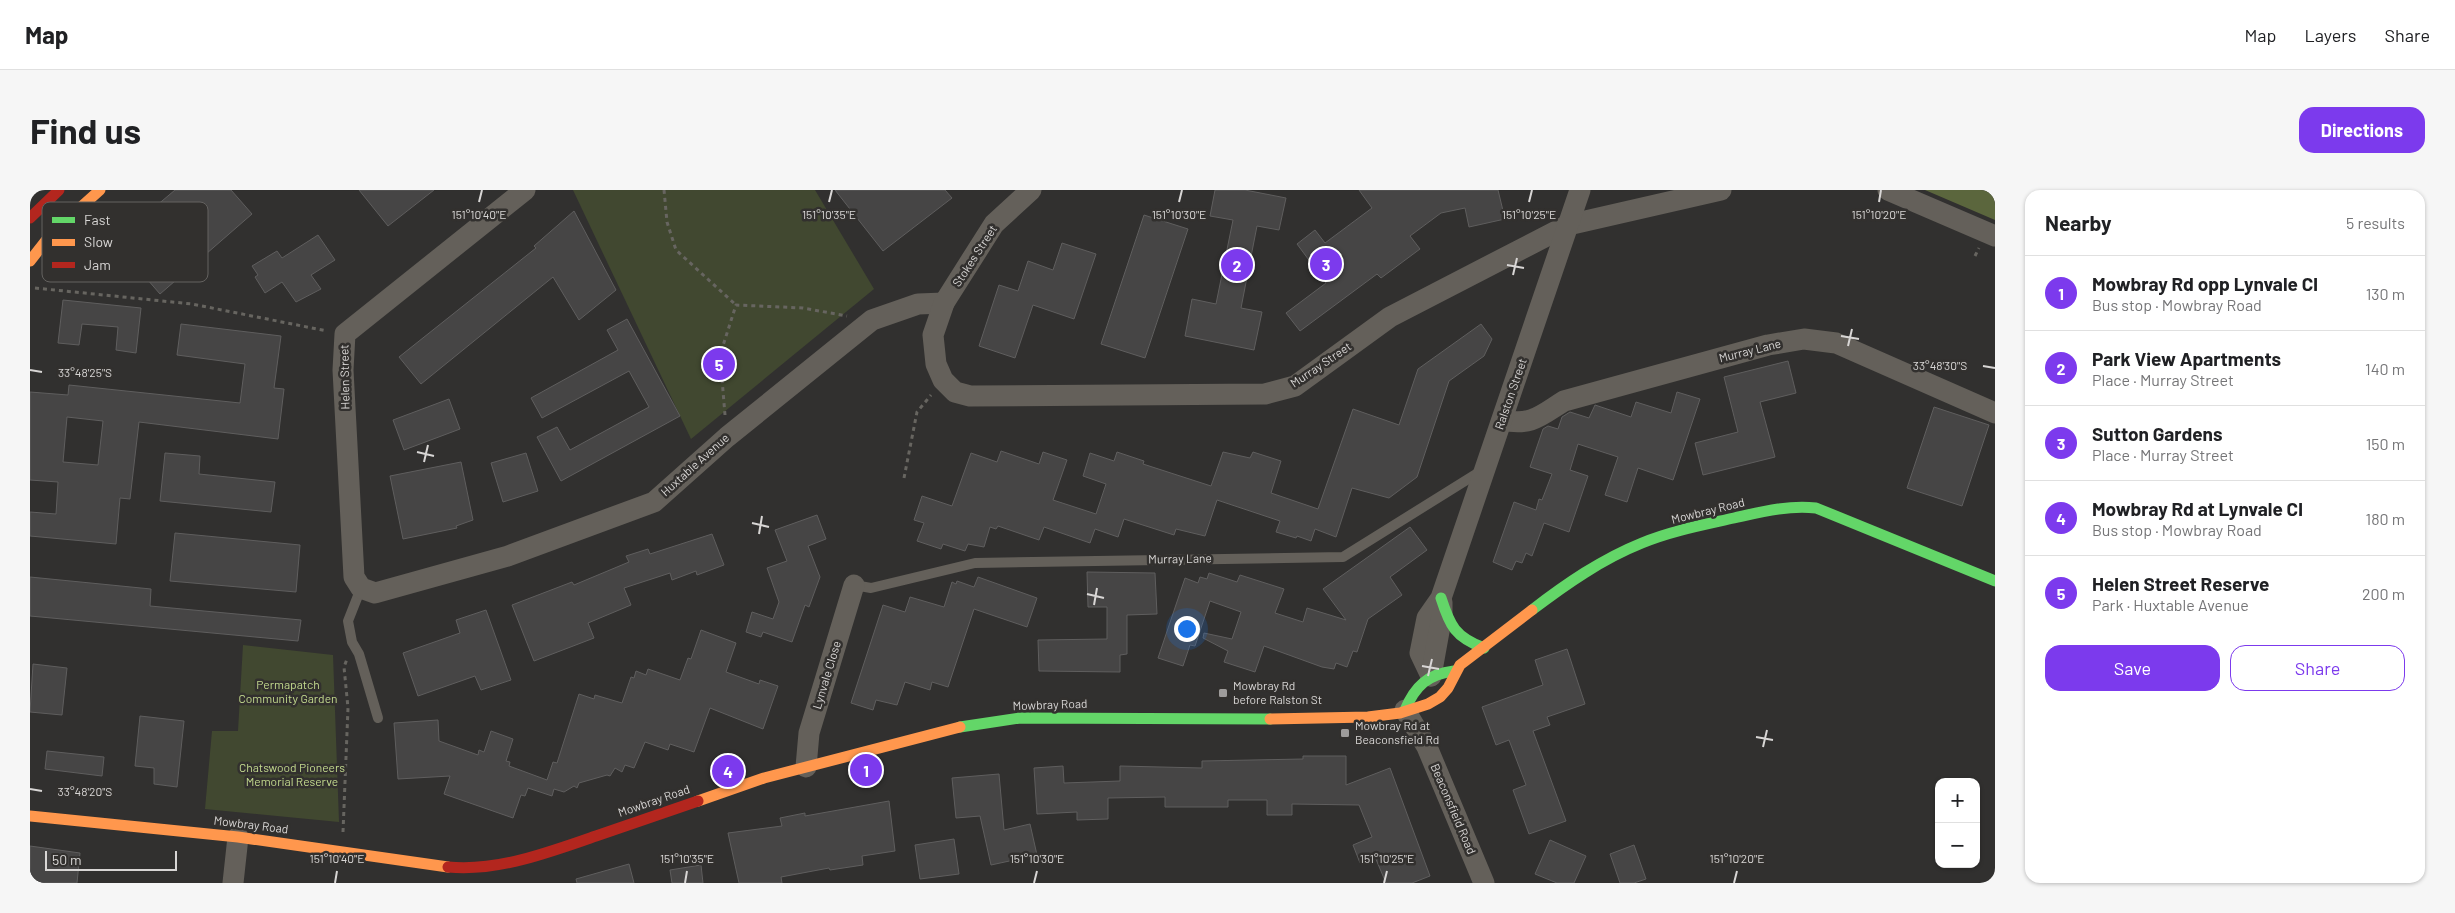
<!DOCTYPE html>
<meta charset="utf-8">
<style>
body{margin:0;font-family:Barlow,sans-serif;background:#f6f6f6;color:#202124}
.controls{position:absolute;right:15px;bottom:15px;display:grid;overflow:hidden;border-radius:10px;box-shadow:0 1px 4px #0004}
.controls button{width:45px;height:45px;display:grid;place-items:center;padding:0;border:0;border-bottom:1px solid #e0e0e0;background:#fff;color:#202124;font:25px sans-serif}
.scale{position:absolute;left:15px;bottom:12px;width:132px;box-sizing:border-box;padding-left:5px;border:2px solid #d8d6d5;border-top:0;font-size:14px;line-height:18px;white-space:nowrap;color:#d8d6d5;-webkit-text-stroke:4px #32302e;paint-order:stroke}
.you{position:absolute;left:1156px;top:438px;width:18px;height:18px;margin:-12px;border:4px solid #fff;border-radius:50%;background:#1a73e8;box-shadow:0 0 0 8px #1a73e833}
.badge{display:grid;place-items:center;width:32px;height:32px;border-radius:50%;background:#7c3aed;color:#fff;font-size:16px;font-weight:700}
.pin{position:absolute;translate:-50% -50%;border:2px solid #fff;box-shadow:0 1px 5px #0006}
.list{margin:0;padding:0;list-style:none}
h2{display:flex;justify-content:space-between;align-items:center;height:65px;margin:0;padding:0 20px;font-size:21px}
h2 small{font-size:16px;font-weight:400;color:#757577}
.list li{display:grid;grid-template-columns:32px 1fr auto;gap:15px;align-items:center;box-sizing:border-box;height:75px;padding:0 20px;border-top:1px solid #e0e0e0}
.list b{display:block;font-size:19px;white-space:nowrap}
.list p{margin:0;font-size:16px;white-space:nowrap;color:#757577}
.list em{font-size:16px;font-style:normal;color:#757577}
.actions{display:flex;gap:10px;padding:15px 20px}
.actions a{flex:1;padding:11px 0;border:1px solid #7c3aed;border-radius:15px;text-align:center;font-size:18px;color:#7c3aed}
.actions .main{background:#7c3aed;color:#fff}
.map{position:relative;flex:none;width:1965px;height:693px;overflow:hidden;border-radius:15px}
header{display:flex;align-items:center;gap:30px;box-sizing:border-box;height:70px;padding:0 25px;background:#fff;border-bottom:1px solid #e0e0e0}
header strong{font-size:24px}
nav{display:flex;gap:28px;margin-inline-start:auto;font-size:18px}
.intro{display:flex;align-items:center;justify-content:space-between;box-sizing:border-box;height:120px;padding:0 30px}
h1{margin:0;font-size:35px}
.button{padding:12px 22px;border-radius:15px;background:#7c3aed;color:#fff;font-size:18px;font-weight:700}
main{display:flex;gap:30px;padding:0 30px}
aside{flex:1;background:#fff;border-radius:15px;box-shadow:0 1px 4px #0004}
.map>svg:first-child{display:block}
.green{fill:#414830}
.forest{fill:#5b663d}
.building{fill:#464545;stroke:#5f5e5e;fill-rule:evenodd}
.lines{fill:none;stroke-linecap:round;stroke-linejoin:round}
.path{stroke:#676560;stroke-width:3;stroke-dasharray:4 4;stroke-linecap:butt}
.lane{stroke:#64605a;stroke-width:10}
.street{stroke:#64605a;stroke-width:21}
.fast{stroke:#63d668;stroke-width:11}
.slow{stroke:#ff974d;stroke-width:11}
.jam{stroke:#b3261e;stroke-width:11}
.ticks{fill:none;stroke:#d8d6d5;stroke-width:2}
.poi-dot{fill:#9e9c9b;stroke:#32302e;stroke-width:2}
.labels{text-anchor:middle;stroke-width:5;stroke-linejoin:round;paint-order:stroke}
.street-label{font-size:12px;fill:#d8d6d5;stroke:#32302e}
.park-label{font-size:12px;fill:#c3da8e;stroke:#32302e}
.poi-label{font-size:12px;fill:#d8d6d5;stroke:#32302e;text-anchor:start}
.key{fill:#32302e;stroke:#646260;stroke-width:1}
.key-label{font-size:14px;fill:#d8d6d5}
.ticks-label{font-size:12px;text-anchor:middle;fill:#d8d6d5;stroke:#32302e;stroke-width:5;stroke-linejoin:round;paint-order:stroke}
</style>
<header>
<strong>Map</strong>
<nav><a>Map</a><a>Layers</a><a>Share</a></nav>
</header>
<div class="intro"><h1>Find us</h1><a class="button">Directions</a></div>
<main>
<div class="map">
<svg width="1965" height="693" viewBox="0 0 1965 693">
<rect width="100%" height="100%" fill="#31302f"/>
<g class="green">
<polygon points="543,0 785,0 844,99 661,249"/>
<polygon points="213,455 303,465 309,632 175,619 182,541 208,541"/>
</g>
<polygon class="forest" points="1895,0 1965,0 1965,30"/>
<g class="building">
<polygon points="145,0 201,0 222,24 130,104 98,67 68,92 55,76"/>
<polygon points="329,0 404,0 358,36"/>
<polygon points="805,0 915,0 922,8 853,61"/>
<polygon points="1185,0 1215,0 1256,8 1249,40 1227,36 1211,118 1232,122 1224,160 1155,146 1162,109 1186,114 1203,30 1180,26"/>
<polygon points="1329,0 1468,0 1475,29 1439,37 1435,18 1411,23 1380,46 1390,59 1351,88 1347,84 1270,141 1256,123 1296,93 1267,54 1285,40 1295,53 1342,18"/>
<polygon points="544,21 586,100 549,130 523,87 391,194 369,167 506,58 504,56"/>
<polygon points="1114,25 1158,39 1115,168 1071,154"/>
<polygon points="288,45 305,70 281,85 291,99 266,112 252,92 235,103 225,87 228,85 222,76 247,61 252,68"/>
<polygon points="1032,53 1066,64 1044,129 1003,115 985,168 949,156 969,95 988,101 998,71 1023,80"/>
<polygon points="33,110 111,118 106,163 86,160 88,137 52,134 49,155 28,153"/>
<polygon points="597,129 650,226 531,291 507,247 527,237 540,260 619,217 599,181 512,228 501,208 588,160 577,140"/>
<path d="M151 134 251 146 244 198 254 199 248 249 109 232 100 309 90 308 86 354 0 346V322L26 324 28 292 0 290V202L38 205 39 195 210 213 215 174 147 165ZM37 227 73 231 68 275 33 272Z"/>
<polygon points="1451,134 1462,149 1454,166 1419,191 1387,287 1359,308 1322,298 1306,347 1285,339 1281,351 1267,346 1266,348 1246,342 1250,331 1187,310 1175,346 1146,339 1144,345 1094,329 1088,347 1065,339 1060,353 1014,337 1009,350 968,336 966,339 960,337 954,357 938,354 935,361 913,354 911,359 887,351 894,333 884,330 892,306 922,316 941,263 967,272 971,261 1009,274 1013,262 1037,270 1023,310 1066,324 1076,294 1053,286 1060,263 1084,271 1087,262 1114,271 1113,274 1181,296 1193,262 1220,268 1223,262 1251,271 1241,303 1288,319 1323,219 1369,235 1388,179"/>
<polygon points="1758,171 1766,203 1730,212 1745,267 1673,285 1665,253 1708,242 1694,187"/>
<polygon points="1647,202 1670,209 1643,290 1608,278 1597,312 1575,305 1588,267 1548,254 1540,280 1558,286 1539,342 1514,333 1502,366 1496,363 1492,373 1486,371 1482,380 1463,372 1484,312 1506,320 1509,309 1512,310 1522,284 1500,277 1513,239 1518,236 1528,239 1532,227 1540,222 1559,228 1565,215 1601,227 1606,212 1641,223"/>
<polygon points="419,209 430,239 374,260 363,230"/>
<polygon points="1904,217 1959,235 1932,316 1877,298"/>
<polygon points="135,263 170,266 169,284 245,292 241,322 130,311"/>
<polygon points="496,263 508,301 473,312 461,273"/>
<polygon points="431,272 443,330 426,336 427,338 373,349 360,286"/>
<polygon points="787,325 796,349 778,356 790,387 779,417 775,415 762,452 733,442 731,447 716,442 722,422 743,429 749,412 737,378 757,371 745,340"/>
<polygon points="1380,337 1397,360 1360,387 1372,405 1338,429 1327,462 1323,461 1317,477 1306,473 1304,479 1292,477 1234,456 1225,482 1194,472 1198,461 1173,448 1174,443 1202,449 1211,422 1180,411 1165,456 1160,455 1153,476 1128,468 1155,388 1168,393 1170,387 1177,389 1179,383 1207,392 1210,385 1254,399 1245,423 1273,432 1277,418 1316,430 1293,399"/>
<polygon points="145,343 270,355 266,402 140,391"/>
<polygon points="682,344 694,375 667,385 666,381 642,390 640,383 594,398 601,415 558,433 564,448 504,471 482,415 542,392 544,395 599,372 596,366 618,359 620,364"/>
<polygon points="1057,382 1125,383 1127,424 1097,425 1097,464 1090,465 1090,482 1009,481 1008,450 1077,449 1077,417 1058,417"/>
<polygon points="0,387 121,399 120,416 271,430 268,451 0,426"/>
<polygon points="948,387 1007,408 997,437 944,419 918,497 902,492 900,500 875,492 867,515 846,510 843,520 821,513 853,415 875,422 880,407 914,417 922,392 926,394 927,391 944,397"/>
<polygon points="456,420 481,490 451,500 445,486 388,506 373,463 430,443 426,430"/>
<polygon points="671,440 706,453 696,482 729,494 730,490 748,496 733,539 680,518 664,562 640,554 638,560 615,552 604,578 595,575 592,582 585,578 580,586 577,585 549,593 547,598 544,596 534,602 524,599 522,606 498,598 495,606 491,605 483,628 414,604 420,586 368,589 364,533 408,530 409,551 448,565 449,560 454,562 461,541 483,549 476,571 480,572 479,576 517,590 523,572 527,573 549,504 564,509 565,505 592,513 601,487 604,488 606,481 616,485 618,479 650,490 658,468 661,469"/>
<polygon points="1537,459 1555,514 1517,527 1520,535 1503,541 1536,631 1499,644 1483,600 1496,595 1479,550 1466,555 1452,517 1513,495 1505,470"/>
<polygon points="3,474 37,478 32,525 0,522"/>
<polygon points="110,526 154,531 147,597 124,594 124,578 105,576"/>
<polygon points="17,561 74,567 72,586 15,579"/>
<polygon points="1273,566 1316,566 1316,595 1360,578 1400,686 1382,693 1356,693 1345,667 1330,673 1323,655 1342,647 1329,615 1262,614 1262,625 1237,625 1237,610 1198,610 1198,617 1135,617 1135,607 1078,608 1078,629 1047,630 1047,622 1007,624 1004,578 1033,576 1034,593 1090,591 1090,576 1172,578 1172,571 1273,569"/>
<polygon points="969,584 974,640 1000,634 1007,665 961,675 950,626 926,628 922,588"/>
<polygon points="859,611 865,661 832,666 833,675 800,680 799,678 751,687 752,693 709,693 698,643 752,636 750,628 775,623 775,626"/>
<polygon points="924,649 929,684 890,689 885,655"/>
<polygon points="1520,650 1556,666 1544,693 1527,693 1505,684"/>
<polygon points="1604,655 1616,689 1604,693 1590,693 1580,664"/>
<polygon points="0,656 50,663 47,693 0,693"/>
<polygon points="599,674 604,693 547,693 546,689"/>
<polygon points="671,675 673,693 642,693 640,680"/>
</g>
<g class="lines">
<g class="path">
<polyline points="634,0 637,32 646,60 706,115"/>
<polyline points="1945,66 1949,58"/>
<polyline points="5,98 162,114 297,141"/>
<polyline points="695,225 690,165 706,115 773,118 817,126"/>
<polyline points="874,288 887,222 901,205"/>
<polyline points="313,642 318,518 314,477 317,469"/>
</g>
<g class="lane">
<polyline points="824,395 841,398 945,373 1313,367 1451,281"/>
<polyline points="331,398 318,431 322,452 329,464 348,528"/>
</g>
<g class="street">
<polyline points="495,0 315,144 313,180 324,387 331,398 345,403 478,366 624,312 697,247 842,130 888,114 914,113"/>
<polyline points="1001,0 964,34 914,113 903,145 906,174 913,190 925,202 940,206 1235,204 1265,196 1360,127 1538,35 1691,0"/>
<polyline points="1858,0 1965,46"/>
<path d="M1472 230C1502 236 1510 226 1534 211L1738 155 1774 149 1806 153 1965 223"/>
<polyline points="1401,486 1390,463 1397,428 1411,408 1550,0"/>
<polyline points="1401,486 1412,425 1412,412"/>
<polyline points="1375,520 1397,557 1454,693"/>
<polyline points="776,577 779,543 824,395"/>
<polyline points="203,693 208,647"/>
</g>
<g class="fast">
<path d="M1411 408C1420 436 1425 447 1454 458"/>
<path d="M1502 420C1536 394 1572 369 1612 353 1641 341 1673 335 1704 328 1731 322 1757 315 1786 318L1965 391"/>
<path d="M1375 520C1385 496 1398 484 1424 481"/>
<polyline points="930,537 990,528 1240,529"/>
</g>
<g class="slow">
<polyline points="0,71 22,43 70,0"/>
<polyline points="1240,529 1338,527 1370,523 1398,514 1410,507 1418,498 1430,475 1502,420"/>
<polyline points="668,611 734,588 930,537"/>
<polyline points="0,626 208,647 418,677"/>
</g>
<g class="jam">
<polyline points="0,28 29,0"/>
<path d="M418 677C468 682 519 662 566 646 600 634 634 623 668 611"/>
</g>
</g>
<path class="ticks" d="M449 12 452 0M799 12 802 0M1149 12 1152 0M1499 12 1502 0M1849 12 1851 0M1477 75 1494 78M1483 85 1487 68M1811 146 1829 149M1818 156 1822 139M1953 176 1965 178M0 180 12 182M387 262 404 266M394 272 398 255M722 333 739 337M729 344 732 326M1057 404 1074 408M1064 415 1067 398M1392 476 1409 479M1398 486 1402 469M1726 547 1743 550M1733 557 1737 540M0 599 12 601M305 693 307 681M655 693 657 681M1004 693 1007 681M1354 693 1357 681M1704 693 1707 681"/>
<g class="poi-dot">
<rect x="1188" y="498" width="10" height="10" rx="2.5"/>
<rect x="1310" y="538" width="10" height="10" rx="2.5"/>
</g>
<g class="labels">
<g class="street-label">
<text transform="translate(945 66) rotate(-57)" y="4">Stokes Street</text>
<text transform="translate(1720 161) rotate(-14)" y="4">Murray Lane</text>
<text transform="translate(1291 175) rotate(-34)" y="4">Murray Street</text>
<text transform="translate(315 187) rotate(-91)" y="4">Helen Street</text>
<text transform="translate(1481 204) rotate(-71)" y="4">Ralston Street</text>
<text transform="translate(665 275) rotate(-42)" y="4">Huxtable Avenue</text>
<text transform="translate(1678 321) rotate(-14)" y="4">Mowbray Road</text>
<text transform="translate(1150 369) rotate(-1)" y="4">Murray Lane</text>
<text transform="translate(797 485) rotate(-73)" y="4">Lynvale Close</text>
<text transform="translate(1020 515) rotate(-2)" y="4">Mowbray Road</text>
<text transform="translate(624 611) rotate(-19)" y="4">Mowbray Road</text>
<text transform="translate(1423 619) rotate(67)" y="4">Beaconsfield Road</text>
<text transform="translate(221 635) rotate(7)" y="4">Mowbray Road</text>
</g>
<g class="park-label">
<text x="258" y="499">Permapatch<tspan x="258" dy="14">Community Garden</tspan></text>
<text x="262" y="582">Chatswood Pioneers<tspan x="262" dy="14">Memorial Reserve</tspan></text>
</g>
<g class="poi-label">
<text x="1203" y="500">Mowbray Rd<tspan x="1203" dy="14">before Ralston St</tspan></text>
<text x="1325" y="540">Mowbray Rd at<tspan x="1325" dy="14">Beaconsfield Rd</tspan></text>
</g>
</g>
<rect x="12" y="12" width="166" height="80" rx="8" class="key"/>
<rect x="22" y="27" width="23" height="6" fill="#63d668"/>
<rect x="22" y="49" width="23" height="7" fill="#ff974d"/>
<rect x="22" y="72" width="23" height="6" fill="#b3261e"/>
<g class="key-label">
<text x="54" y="35">Fast</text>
<text x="54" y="57">Slow</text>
<text x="54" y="80">Jam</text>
</g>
<g class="ticks-label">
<text x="449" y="29">151°10'40"E</text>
<text x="799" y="29">151°10'35"E</text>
<text x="1149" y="29">151°10'30"E</text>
<text x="1499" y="29">151°10'25"E</text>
<text x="1849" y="29">151°10'20"E</text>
<text x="1910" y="180">33°48'30"S</text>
<text x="55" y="187">33°48'25"S</text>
<text x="55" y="606">33°48'20"S</text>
<text x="307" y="673">151°10'40"E</text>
<text x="657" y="673">151°10'35"E</text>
<text x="1007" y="673">151°10'30"E</text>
<text x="1357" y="673">151°10'25"E</text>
<text x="1707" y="673">151°10'20"E</text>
</g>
</svg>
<div class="controls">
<button>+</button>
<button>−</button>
</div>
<div class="scale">50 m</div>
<div class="you"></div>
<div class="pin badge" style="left:836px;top:580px">1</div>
<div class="pin badge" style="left:1207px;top:75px">2</div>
<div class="pin badge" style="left:1296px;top:74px">3</div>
<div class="pin badge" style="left:698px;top:581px">4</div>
<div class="pin badge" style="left:689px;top:174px">5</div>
</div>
<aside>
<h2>Nearby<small>5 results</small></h2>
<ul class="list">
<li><span class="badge">1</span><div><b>Mowbray Rd opp Lynvale Cl</b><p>Bus stop · Mowbray Road</p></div><em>130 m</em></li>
<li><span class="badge">2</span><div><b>Park View Apartments</b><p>Place · Murray Street</p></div><em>140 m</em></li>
<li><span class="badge">3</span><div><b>Sutton Gardens</b><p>Place · Murray Street</p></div><em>150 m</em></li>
<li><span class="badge">4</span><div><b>Mowbray Rd at Lynvale Cl</b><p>Bus stop · Mowbray Road</p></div><em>180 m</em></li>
<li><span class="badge">5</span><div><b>Helen Street Reserve</b><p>Park · Huxtable Avenue</p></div><em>200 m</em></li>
</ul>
<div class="actions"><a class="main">Save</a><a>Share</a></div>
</aside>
</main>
